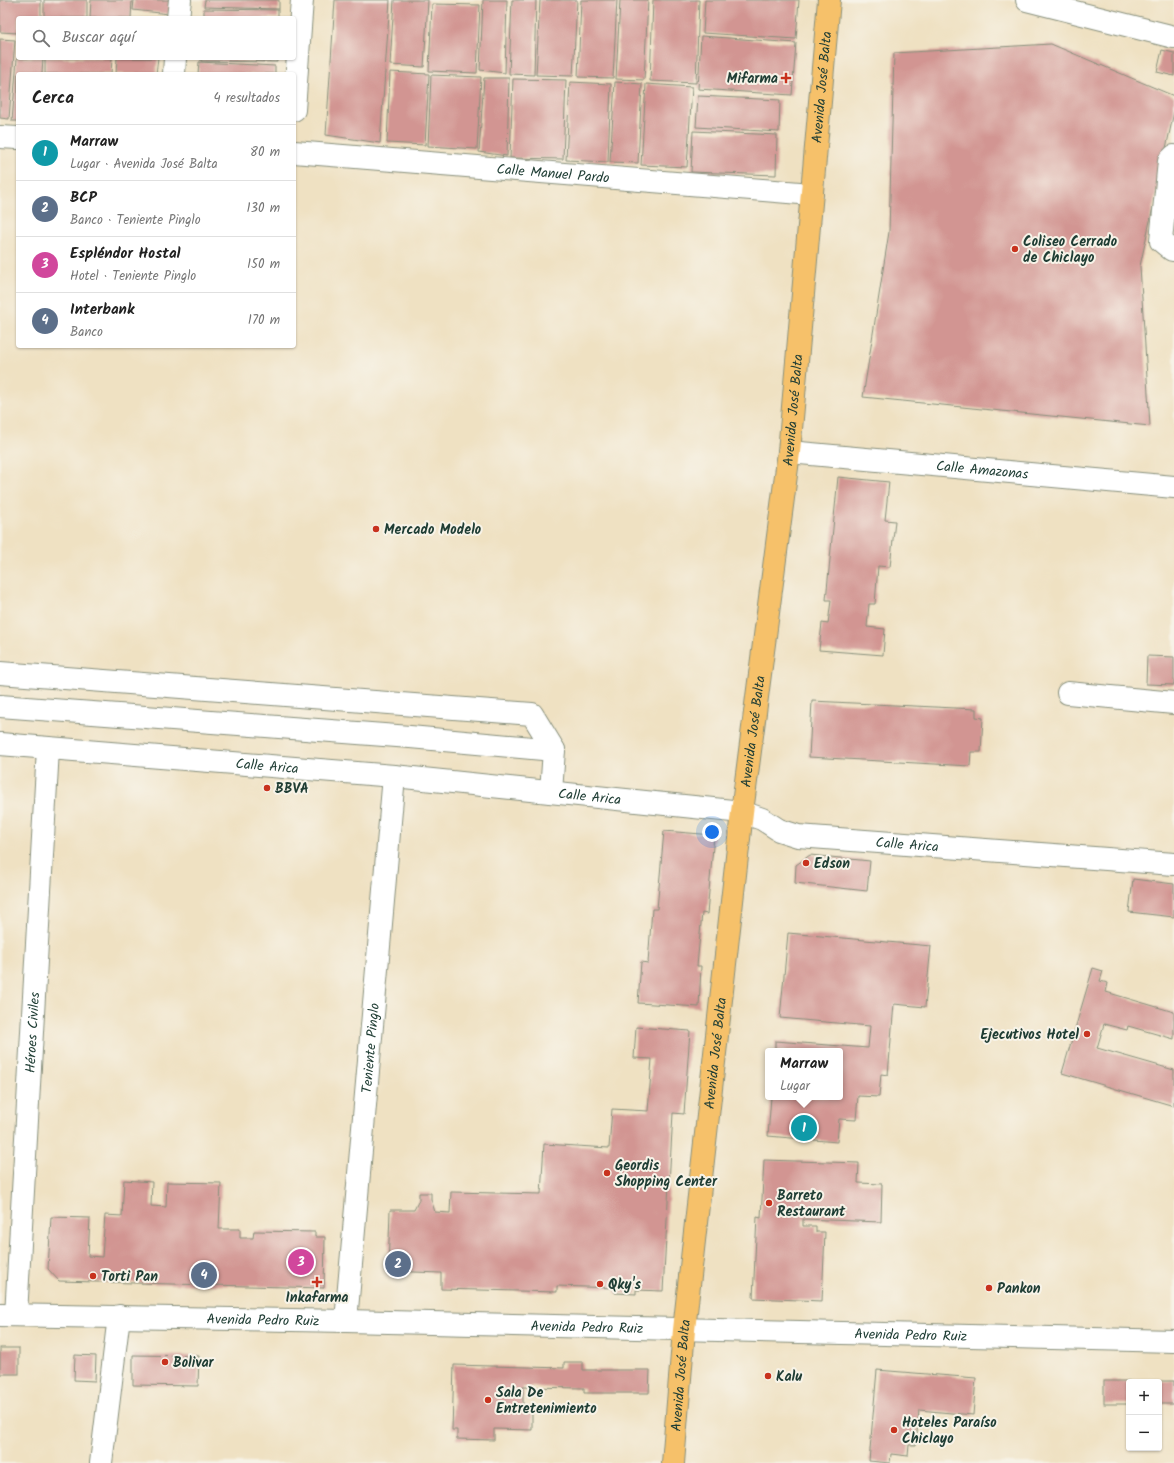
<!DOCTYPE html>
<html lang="es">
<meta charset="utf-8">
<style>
body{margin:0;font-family:Kalam,sans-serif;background:#f2f2f2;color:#222}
.controls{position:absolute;right:12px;bottom:12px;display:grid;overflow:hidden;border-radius:4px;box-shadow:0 1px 3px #0004}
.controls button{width:36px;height:36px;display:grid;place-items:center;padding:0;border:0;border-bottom:1px solid #e0e0e0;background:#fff;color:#222;font:20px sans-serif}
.you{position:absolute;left:712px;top:832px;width:14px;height:14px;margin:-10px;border:3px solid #fff;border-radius:50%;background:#1a73e8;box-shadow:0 0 0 6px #1a73e833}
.badge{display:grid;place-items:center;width:26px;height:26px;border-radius:50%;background:#0f766e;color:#fff;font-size:13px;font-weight:700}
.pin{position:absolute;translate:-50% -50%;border:2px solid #fff;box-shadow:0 1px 4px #0006}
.popup{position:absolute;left:765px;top:1048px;width:78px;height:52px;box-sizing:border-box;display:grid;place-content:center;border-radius:4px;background:#fff;filter:drop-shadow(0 1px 3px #0005);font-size:13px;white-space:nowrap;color:#767676}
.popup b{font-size:15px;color:#222}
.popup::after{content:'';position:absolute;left:50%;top:100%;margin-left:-8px;border:8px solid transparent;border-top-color:#fff}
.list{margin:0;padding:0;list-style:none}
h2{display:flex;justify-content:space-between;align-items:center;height:52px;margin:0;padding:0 16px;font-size:17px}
h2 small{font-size:13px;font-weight:400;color:#767676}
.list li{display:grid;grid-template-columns:26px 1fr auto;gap:12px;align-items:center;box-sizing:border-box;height:56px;padding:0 16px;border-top:1px solid #e0e0e0}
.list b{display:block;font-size:15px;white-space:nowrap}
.list p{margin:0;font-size:13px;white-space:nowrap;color:#767676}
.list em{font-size:13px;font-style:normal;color:#767676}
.icon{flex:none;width:22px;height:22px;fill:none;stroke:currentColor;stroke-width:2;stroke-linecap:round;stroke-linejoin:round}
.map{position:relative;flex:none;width:1174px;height:1463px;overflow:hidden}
.search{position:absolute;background:#fff;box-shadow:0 1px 3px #0004;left:16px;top:16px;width:280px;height:44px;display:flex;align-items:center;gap:10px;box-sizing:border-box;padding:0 14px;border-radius:4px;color:#767676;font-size:15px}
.panel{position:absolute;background:#fff;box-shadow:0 1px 3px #0004;left:16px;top:72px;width:280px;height:276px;border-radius:4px}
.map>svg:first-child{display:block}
.building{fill:#d29592}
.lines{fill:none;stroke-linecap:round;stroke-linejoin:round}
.minor-casing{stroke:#878f7b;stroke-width:24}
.major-casing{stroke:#878f7b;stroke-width:24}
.minor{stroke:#fff;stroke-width:22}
.major{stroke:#f6c16b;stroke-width:22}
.poi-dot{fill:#c8321e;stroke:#f7f3e8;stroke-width:1.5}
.labels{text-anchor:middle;stroke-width:4;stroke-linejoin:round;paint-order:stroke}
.poi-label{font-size:14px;font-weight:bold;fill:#1f3d34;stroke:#f7f3e8;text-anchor:start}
.street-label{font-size:14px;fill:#1f3d34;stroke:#f7f3e8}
</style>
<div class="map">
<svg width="1174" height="1463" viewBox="0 0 1174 1463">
<rect width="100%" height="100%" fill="#f7f3e8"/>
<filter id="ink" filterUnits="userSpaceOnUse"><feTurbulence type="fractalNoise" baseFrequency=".025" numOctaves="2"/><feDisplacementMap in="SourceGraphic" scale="8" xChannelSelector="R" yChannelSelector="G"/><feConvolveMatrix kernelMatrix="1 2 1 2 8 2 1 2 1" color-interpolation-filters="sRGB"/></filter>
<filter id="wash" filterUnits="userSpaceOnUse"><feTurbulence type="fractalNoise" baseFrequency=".012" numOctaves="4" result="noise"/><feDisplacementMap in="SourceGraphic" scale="16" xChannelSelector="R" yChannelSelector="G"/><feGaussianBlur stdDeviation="0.9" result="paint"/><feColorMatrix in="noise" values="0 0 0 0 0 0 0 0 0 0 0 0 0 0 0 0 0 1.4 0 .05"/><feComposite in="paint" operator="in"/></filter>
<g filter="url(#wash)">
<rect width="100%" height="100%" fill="#efe1c2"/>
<g id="blocks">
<g class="building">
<polygon points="0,0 41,0 41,18 18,18 18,33 0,32"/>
<rect x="44" y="0" width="43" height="18"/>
<polygon points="91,0 132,0 131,18 90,18"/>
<polygon points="134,0 170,0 169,14 133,10"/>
<polygon points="205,0 279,0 279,9 204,7"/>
<polygon points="335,0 390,0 380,143 326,135"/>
<polygon points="394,0 428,0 424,67 390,65"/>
<polygon points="483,0 507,0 505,73 480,70"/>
<polygon points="512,0 536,0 534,75 509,74"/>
<polygon points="540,0 577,0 573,76 536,75"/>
<polygon points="581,0 617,0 613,78 578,77"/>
<polygon points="620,0 648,0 644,80 616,79"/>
<polygon points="653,0 699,0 696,83 650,81"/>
<polygon points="705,0 799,0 796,39 703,33"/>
<polygon points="432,4 480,5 477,73 429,71"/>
<polygon points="204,9 278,10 278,18 204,18"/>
<polygon points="701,36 796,43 792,95 698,89"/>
<polygon points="0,39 15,40 9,119 0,118"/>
<polygon points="1051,44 1174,96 1174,112 1140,266 1150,426 863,397 889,232 894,53"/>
<polygon points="1162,50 1174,53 1174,76 1157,72"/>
<polygon points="17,58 43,58 42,74 18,74 18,121 12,121"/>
<polygon points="45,58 112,58 111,74 45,74"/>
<polygon points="117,58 158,58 156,74 116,74"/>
<polygon points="201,58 277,58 277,62 201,61"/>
<polygon points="199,62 275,66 275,74 198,74"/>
<polygon points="390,72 429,74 425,145 387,143"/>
<polygon points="431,75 481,77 477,149 428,146"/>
<polygon points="484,78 509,78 507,156 479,152"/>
<polygon points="513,79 566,80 563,159 510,158"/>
<polygon points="570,82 611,84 608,162 566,160"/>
<polygon points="615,82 642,84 638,163 610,162"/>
<polygon points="646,84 692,87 687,167 641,165"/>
<polygon points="698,96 780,100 779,132 696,127"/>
<polygon points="693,131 777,135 776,175 691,172"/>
<polygon points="838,477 889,482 885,520 895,521 890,567 878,566 875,604 869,604 867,627 885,629 883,655 819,650 822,623 828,624 831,600 826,600"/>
<polygon points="1147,656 1174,657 1174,685 1146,684"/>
<polygon points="812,701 976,709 976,717 983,718 981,752 971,752 970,766 809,757"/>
<polygon points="664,831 714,835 707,914 702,913 697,966 701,966 699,1007 638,1003 641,962 648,963 652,909 657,909"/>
<polygon points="810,855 870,861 867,891 795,883 796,865"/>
<polygon points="1133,879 1174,884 1174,917 1129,912"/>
<polygon points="788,933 931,946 925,1007 894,1004 888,1075 881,1074 879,1097 858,1096 856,1120 839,1119 837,1142 768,1136 771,1097 840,1097 840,1051 775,1051 775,1041 868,1048 870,1026 780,1018"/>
<polygon points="1093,968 1103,971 1100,981 1108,983 1106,992 1174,1012 1174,1039 1128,1026 1127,1030 1104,1024 1097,1048 1174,1070 1174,1106 1062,1073"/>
<polygon points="636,1027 690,1031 684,1114 673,1113 663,1291 636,1290 636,1294 615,1293 615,1288 557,1286 557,1292 441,1289 441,1273 388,1271 390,1210 414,1210 419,1200 419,1193 431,1193 431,1199 435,1212 450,1213 451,1192 541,1194 544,1144 609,1148 612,1109 648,1111 652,1059 634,1058"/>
<polygon points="764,1160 859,1163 858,1183 882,1184 881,1222 803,1219 803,1226 816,1226 816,1232 825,1232 822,1301 753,1298 757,1217 761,1218"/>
<polygon points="124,1180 152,1182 151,1206 166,1207 167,1182 221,1183 219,1229 240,1229 240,1238 253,1238 254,1231 315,1232 315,1237 325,1237 324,1288 59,1281 48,1269 51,1217 90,1218 88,1256 102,1257 105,1215 122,1216"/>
<rect x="0" y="1348" width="19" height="26"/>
<polygon points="75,1355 96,1356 95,1381 74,1380"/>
<polygon points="133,1355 199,1356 198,1386 133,1385"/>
<polygon points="564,1362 583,1362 583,1370 650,1370 649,1393 584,1393 584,1388 523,1387 523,1411 532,1411 532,1430 494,1429 494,1440 457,1439 457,1430 452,1430 454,1365 564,1368"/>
<polygon points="877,1370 976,1378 973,1415 919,1410 916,1445 909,1445 908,1456 891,1454 890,1463 869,1461"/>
<rect x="1104" y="1381" width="25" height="23"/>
<rect x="1159" y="1381" width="15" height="23"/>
</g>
</g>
</g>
<g filter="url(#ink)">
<use href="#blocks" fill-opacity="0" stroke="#878f7b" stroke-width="1"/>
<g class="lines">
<g class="minor-casing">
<g id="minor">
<polyline points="1027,0 1174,37"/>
<polyline points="178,18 180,0"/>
<polyline points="174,74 175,58"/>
<polyline points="294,110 302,0"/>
<polyline points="0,137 18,138"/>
<path id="s1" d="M294 152 812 194"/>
<polyline points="1174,156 1169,161 1161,241 1172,250 1174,250"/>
<path id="s2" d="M789 452 1174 487"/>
<polyline points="0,673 532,714 554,750 551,792"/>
<polyline points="1068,693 1174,703"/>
<polyline points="0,706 410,737 554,750"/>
<path id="s3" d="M0 744 394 776 742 812 762 819 779 830 798 836 1174 864"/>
<path id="s4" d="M0 1315 346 1321 1174 1341"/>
<path id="s5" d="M16 1315 48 749"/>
<path id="s6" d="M346 1321 394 776"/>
<polyline points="101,1463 119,1316"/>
</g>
</g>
<g class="major-casing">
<g id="major">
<path id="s7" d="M673 1463 684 1330 742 812 789 452 829 0"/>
</g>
</g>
<use href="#minor" class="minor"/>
<use href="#major" class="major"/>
</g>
</g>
<g class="poi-dot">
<path d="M784 72h4v4h4v4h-4v4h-4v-4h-4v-4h4z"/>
<circle cx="1015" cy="249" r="4"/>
<circle cx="376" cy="529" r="4"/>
<circle cx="267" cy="788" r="4"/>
<circle cx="806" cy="863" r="4"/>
<circle cx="1087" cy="1034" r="4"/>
<circle cx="607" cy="1173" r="4"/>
<circle cx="769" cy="1203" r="4"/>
<circle cx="93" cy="1276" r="4"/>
<path d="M315 1276h4v4h4v4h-4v4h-4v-4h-4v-4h4z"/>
<circle cx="600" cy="1284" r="4"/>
<circle cx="989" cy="1288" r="4"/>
<circle cx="165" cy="1362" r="4"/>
<circle cx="768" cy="1376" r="4"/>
<circle cx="488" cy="1400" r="4"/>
<circle cx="894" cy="1430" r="4"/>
</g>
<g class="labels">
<g class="poi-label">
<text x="778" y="83" text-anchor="end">Mifarma</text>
<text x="1023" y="246">Coliseo Cerrado<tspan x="1023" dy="16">de Chiclayo</tspan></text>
<text x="384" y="534">Mercado Modelo</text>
<text x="275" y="793">BBVA</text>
<text x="814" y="868">Edson</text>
<text x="1079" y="1039" text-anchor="end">Ejecutivos Hotel</text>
<text x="615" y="1170">Geordis<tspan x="615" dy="16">Shopping Center</tspan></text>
<text x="777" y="1200">Barreto<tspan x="777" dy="16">Restaurant</tspan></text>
<text x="101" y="1281">Torti Pan</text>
<text x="608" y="1289">Qky's</text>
<text x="997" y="1293">Pankon</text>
<text x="317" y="1302" text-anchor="middle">Inkafarma</text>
<text x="173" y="1367">Bolivar</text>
<text x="776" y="1381">Kalu</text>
<text x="496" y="1397">Sala De<tspan x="496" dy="16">Entretenimiento</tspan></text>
<text x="902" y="1427">Hoteles Paraíso<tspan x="902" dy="16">Chiclayo</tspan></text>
</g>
<g class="street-label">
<text dy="5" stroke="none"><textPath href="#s7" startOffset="1384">Avenida José Balta</textPath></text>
<text dy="5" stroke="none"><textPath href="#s1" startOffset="260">Calle Manuel Pardo</textPath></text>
<text dy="5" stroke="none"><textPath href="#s7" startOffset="1060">Avenida José Balta</textPath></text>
<text dy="5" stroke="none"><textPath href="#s2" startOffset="194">Calle Amazonas</textPath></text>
<text dy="5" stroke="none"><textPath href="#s7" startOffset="736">Avenida José Balta</textPath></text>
<text dy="5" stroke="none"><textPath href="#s3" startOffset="268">Calle Arica</textPath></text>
<text dy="5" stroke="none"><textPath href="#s3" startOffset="592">Calle Arica</textPath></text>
<text dy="5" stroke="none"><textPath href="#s3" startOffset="916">Calle Arica</textPath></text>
<text dy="5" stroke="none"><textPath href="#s5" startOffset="283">Héroes Civiles</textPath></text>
<text dy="5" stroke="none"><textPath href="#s6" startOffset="274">Teniente Pinglo</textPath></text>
<text dy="5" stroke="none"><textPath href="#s7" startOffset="412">Avenida José Balta</textPath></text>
<text dy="5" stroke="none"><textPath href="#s4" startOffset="263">Avenida Pedro Ruiz</textPath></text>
<text dy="5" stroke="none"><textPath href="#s4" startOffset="587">Avenida Pedro Ruiz</textPath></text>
<text dy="5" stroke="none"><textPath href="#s4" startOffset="911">Avenida Pedro Ruiz</textPath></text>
<text dy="5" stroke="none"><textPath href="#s7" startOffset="88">Avenida José Balta</textPath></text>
</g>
</g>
</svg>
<div class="controls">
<button>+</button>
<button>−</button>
</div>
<div class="you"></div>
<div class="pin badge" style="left:804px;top:1128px;background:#0f9aa8">1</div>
<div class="popup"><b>Marraw</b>Lugar</div>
<div class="pin badge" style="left:398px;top:1264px;background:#5c6f8a">2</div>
<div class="pin badge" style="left:301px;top:1262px;background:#d1479c">3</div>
<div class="pin badge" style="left:204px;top:1275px;background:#5c6f8a">4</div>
<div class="search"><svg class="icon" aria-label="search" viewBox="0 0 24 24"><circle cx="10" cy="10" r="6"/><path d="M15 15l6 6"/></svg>Buscar aquí</div>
<section class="panel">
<h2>Cerca<small>4 resultados</small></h2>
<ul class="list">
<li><span class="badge" style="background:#0f9aa8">1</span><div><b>Marraw</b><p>Lugar · Avenida José Balta</p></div><em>80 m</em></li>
<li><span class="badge" style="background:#5c6f8a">2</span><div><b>BCP</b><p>Banco · Teniente Pinglo</p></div><em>130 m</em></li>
<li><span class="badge" style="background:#d1479c">3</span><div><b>Espléndor Hostal</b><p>Hotel · Teniente Pinglo</p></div><em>150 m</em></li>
<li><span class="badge" style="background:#5c6f8a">4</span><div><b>Interbank</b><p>Banco</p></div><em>170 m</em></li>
</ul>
</section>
</div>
